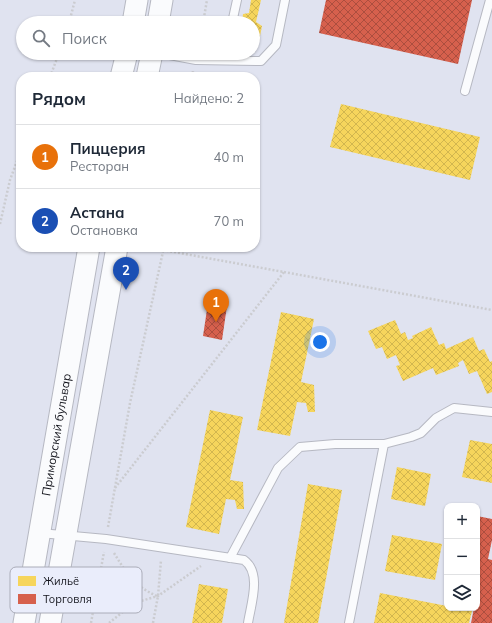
<!DOCTYPE html>
<html lang="ru">
<meta charset="utf-8">
<style>
body{margin:0;font-family:Mulish,sans-serif;background:#f2f2f3;color:#1f2937}
.controls{position:absolute;right:12px;bottom:12px;display:grid;overflow:hidden;border-radius:8px;box-shadow:0 1px 3px #0004}
.controls button{width:36px;height:36px;display:grid;place-items:center;padding:0;border:0;border-bottom:1px solid #e0e1e3;background:#fff;color:#1f2937;font:20px sans-serif}
.you{position:absolute;left:320px;top:342px;width:14px;height:14px;margin:-10px;border:3px solid #fff;border-radius:50%;background:#1a73e8;box-shadow:0 0 0 6px #1a73e833}
.badge{display:grid;place-items:center;width:26px;height:26px;border-radius:50%;background:#5b5c66;color:#fff;font-size:13px;font-weight:700}
.pin{position:absolute;translate:-50% -33px;filter:drop-shadow(0 1px 2px #0008)}
.pin::after{content:'';position:absolute;top:21px;width:14px;height:12px;background:inherit;clip-path:polygon(0 0,100% 0,50% 100%)}
.list{margin:0;padding:0;list-style:none}
h2{display:flex;justify-content:space-between;align-items:center;height:52px;margin:0;padding:0 16px;font-size:17px}
h2 small{font-size:13px;font-weight:400;color:#747a83}
.list li{display:grid;grid-template-columns:26px 1fr auto;gap:12px;align-items:center;box-sizing:border-box;height:64px;padding:0 16px;border-top:1px solid #e0e1e3}
.list b{display:block;font-size:15px;white-space:nowrap}
.list p{margin:0;font-size:13px;white-space:nowrap;color:#747a83}
.list em{font-size:13px;font-style:normal;color:#747a83}
.icon{flex:none;width:22px;height:22px;fill:none;stroke:currentColor;stroke-width:2;stroke-linecap:round;stroke-linejoin:round}
.map{position:relative;flex:none;width:492px;height:623px;overflow:hidden}
.search{position:absolute;background:#fff;box-shadow:0 1px 3px #0004;left:16px;top:16px;width:244px;height:44px;display:flex;align-items:center;gap:10px;box-sizing:border-box;padding:0 14px;border-radius:22px;color:#747a83;font-size:15px}
.panel{position:absolute;background:#fff;box-shadow:0 1px 3px #0004;left:16px;top:72px;width:244px;height:180px;border-radius:16px}
.map>svg:first-child{display:block}
.homes{fill:url(#homes-cross-hatch)}
.shops{fill:url(#shops-cross-hatch)}
.lines{fill:none;stroke-linecap:round;stroke-linejoin:round}
.service-casing{stroke:#b6b8c2;stroke-width:10}
.tertiary-casing{stroke:#b6b8c2;stroke-width:23}
.path{stroke:#cbccd0;stroke-width:2.5;stroke-dasharray:2 2;stroke-linecap:butt}
.service{stroke:#fafbfd;stroke-width:8}
.tertiary{stroke:#fafbfd;stroke-width:21}
.labels{text-anchor:middle;stroke-width:4;stroke-linejoin:round;paint-order:stroke}
.street-label{font-size:12px;fill:#13141c;stroke:#eaedfb}
.key{fill:#eaedfb;stroke:#aaacb8;stroke-width:1}
.key-label{font-size:11px;fill:#13141c}
</style>
<div class="map">
<svg width="492" height="623" viewBox="0 0 492 623">
<defs>
<pattern id="homes-cross-hatch" width="8" height="8" patternUnits="userSpaceOnUse"><rect width="8" height="8" fill="#f6d55c"/><path d="M0 0l8 8M0 8l8-8" fill="none" stroke="#d2b64f"/></pattern>
<pattern id="shops-cross-hatch" width="8" height="8" patternUnits="userSpaceOnUse"><rect width="8" height="8" fill="#d6604d"/><path d="M0 0l8 8M0 8l8-8" fill="none" stroke="#ac4e3f"/></pattern>
</defs>
<rect width="100%" height="100%" fill="#e0e3f0"/>
<g class="homes">
<polygon points="251,0 261,0 256,22 262,26 259,41 253,39 253,23 242,23 243,14 249,13"/>
<polygon points="341,104 480,137 470,180 330,147"/>
<polygon points="281,312 314,319 301,382 314,385 315,412 308,412 306,403 297,402 290,436 257,430"/>
<polygon points="395,320 401,334 405,332 408,340 413,338 412,336 431,327 439,345 444,343 446,349 473,337 479,351 484,349 490,362 492,361 492,392 487,394 477,371 469,374 463,360 458,363 459,366 436,375 433,368 403,381 396,366 400,365 396,355 387,359 382,347 376,349 368,331"/>
<polygon points="210,410 243,417 230,480 243,482 244,509 237,509 235,500 226,499 219,534 186,527"/>
<polygon points="470,440 492,444 492,483 462,477"/>
<polygon points="397,467 431,474 425,506 391,499"/>
<polygon points="308,484 342,490 318,623 284,623"/>
<polygon points="392,535 442,544 435,580 385,571"/>
<polygon points="199,584 228,589 222,623 192,623"/>
<polygon points="380,593 447,606 447,608 472,611 469,623 374,623"/>
</g>
<g class="shops">
<polygon points="326,0 472,0 458,64 319,33"/>
<polygon points="208,303 227,306 222,340 203,336"/>
<polygon points="477,516 492,519 492,540 488,559 492,560 492,623 471,623 474,608 477,608"/>
</g>
<g class="lines">
<g class="service-casing">
<g id="service">
<polyline points="232,23 237,0"/>
<polyline points="159,53 196,60 261,61 276,45 285,0"/>
<polyline points="465,91 490,0"/>
<path d="M40 533 106 539 244 560C262 573 251 604 248 623"/>
<polyline points="230,558 278,468 300,447 335,444 384,444 411,437 421,433 436,418 454,408 492,412"/>
<polyline points="349,623 384,444"/>
</g>
</g>
<g class="tertiary-casing">
<g id="tertiary">
<polyline points="133,23 137,0"/>
<polyline points="158,23 162,0"/>
<polyline points="121,77 127,53"/>
<polyline points="147,77 152,53"/>
<path id="s1" d="M24 623 89 247"/>
<polyline points="50,623 117,247"/>
</g>
</g>
<g class="path">
<polyline points="69,23 75,0"/>
<polyline points="203,23 207,0"/>
<polyline points="50,77 59,53"/>
<polyline points="192,77 193,71"/>
<polyline points="0,224 10,180 21,150"/>
<polyline points="284,272 492,310"/>
<polyline points="115,488 284,272 163,250"/>
<polyline points="108,527 130,403 164,247"/>
<path d="M114 553C127 574 134 586 157 596"/>
<polyline points="91,623 104,552"/>
<polyline points="109,623 134,603 158,596 201,566"/>
<polyline points="153,623 158,596 161,560"/>
</g>
<use href="#service" class="service"/>
<use href="#tertiary" class="tertiary"/>
</g>
<g class="labels">
<g class="street-label">
<text dy="4" stroke="none"><textPath href="#s1" startOffset="191">Приморский бульвар</textPath></text>
</g>
</g>
<rect x="10" y="567" width="132" height="46" rx="6" class="key"/>
<rect x="18" y="576" width="18" height="10" fill="#f6d55c"/>
<rect x="18" y="594" width="18" height="10" fill="#d6604d"/>
<g class="key-label">
<text x="43" y="585">Жильё</text>
<text x="43" y="603">Торговля</text>
</g>
</svg>
<div class="controls">
<button>+</button>
<button>−</button>
<button><svg class="icon" aria-label="layers" viewBox="0 0 24 24"><path d="M12 4l9 5-9 5-9-5zM3 14l9 5 9-5"/></svg></button>
</div>
<div class="you"></div>
<div class="pin badge" style="left:216px;top:322px;background:#e8710a">1</div>
<div class="pin badge" style="left:126px;top:290px;background:#1a4fb4">2</div>
<div class="search"><svg class="icon" aria-label="search" viewBox="0 0 24 24"><circle cx="10" cy="10" r="6"/><path d="M15 15l6 6"/></svg>Поиск</div>
<section class="panel">
<h2>Рядом<small>Найдено: 2</small></h2>
<ul class="list">
<li><span class="badge" style="background:#e8710a">1</span><div><b>Пиццерия</b><p>Ресторан</p></div><em>40 m</em></li>
<li><span class="badge" style="background:#1a4fb4">2</span><div><b>Астана</b><p>Остановка</p></div><em>70 m</em></li>
</ul>
</section>
</div>
